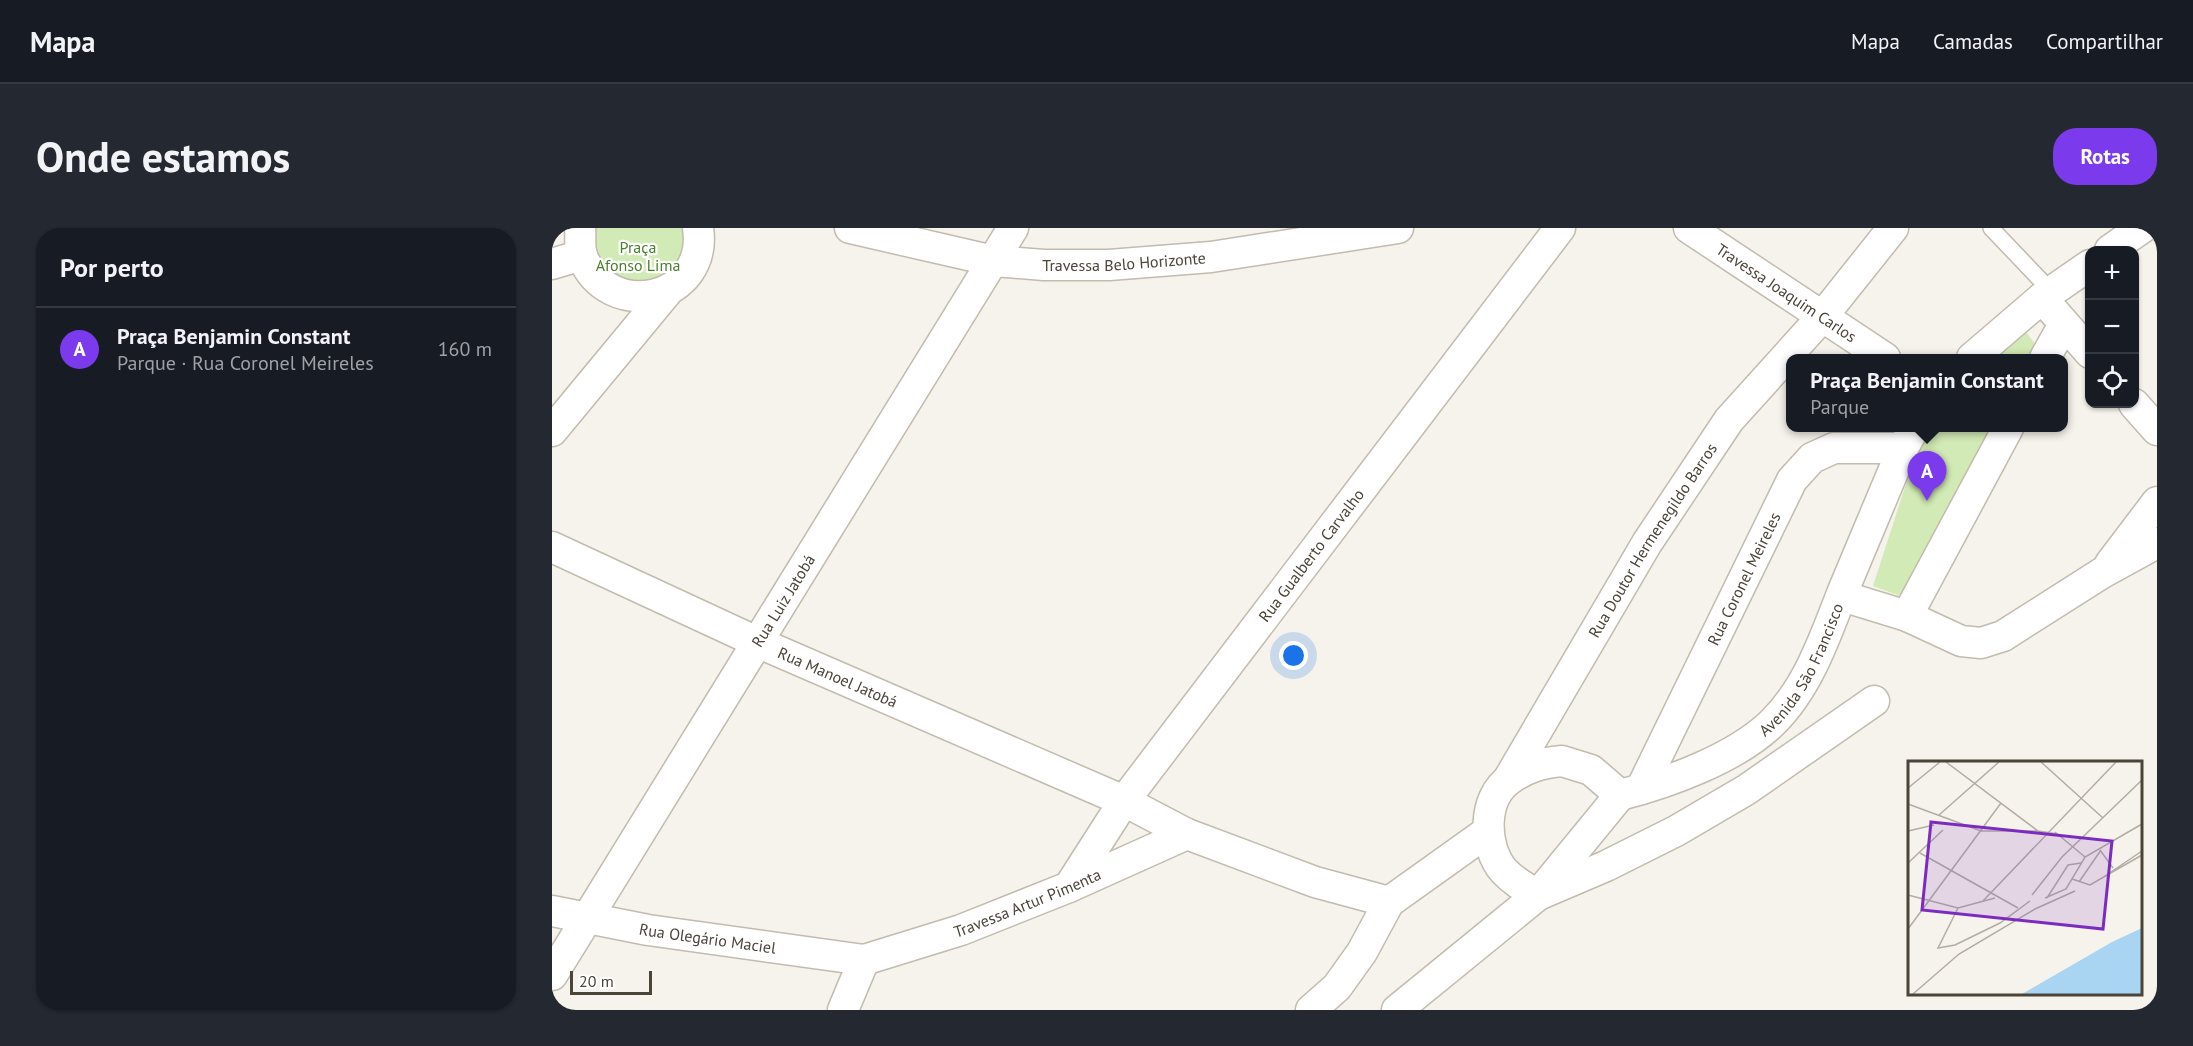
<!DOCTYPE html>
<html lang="pt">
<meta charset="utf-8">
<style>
body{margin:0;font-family:"PT Sans",sans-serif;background:#242831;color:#f1f3f6}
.controls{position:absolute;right:18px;top:18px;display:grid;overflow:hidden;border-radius:12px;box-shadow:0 2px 4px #0004}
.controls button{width:54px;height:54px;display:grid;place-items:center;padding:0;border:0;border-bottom:2px solid #363941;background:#171b24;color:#f1f3f6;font:30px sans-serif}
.scale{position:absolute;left:18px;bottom:15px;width:82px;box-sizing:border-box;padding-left:6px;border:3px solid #4b4439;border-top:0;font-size:16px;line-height:21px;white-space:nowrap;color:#4b4439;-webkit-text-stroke:4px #fff;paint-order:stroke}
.you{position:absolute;left:742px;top:428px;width:21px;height:21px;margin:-15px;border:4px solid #fff;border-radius:50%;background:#1a73e8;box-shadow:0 0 0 9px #1a73e833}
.badge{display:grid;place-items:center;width:39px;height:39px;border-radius:50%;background:#7c3aed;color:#fff;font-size:20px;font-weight:700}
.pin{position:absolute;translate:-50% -50px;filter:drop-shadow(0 2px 3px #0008)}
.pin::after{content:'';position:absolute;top:32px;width:21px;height:18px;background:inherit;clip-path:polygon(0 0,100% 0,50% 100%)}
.popup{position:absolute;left:1234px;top:126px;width:282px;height:78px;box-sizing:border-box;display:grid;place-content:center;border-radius:12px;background:#171b24;filter:drop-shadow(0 2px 4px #0005);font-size:20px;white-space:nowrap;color:#9ea1a6}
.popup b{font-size:22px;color:#f1f3f6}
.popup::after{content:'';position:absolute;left:50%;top:100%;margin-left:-12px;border:12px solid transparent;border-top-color:#171b24}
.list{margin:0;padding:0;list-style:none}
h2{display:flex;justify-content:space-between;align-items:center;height:78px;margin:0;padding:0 24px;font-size:26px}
h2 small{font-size:20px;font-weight:400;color:#9ea1a6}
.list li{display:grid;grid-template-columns:39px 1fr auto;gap:18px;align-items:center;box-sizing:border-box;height:84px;padding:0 24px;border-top:2px solid #363941}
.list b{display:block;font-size:22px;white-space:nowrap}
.list p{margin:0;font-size:20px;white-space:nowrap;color:#9ea1a6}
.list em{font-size:20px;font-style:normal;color:#9ea1a6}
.icon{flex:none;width:33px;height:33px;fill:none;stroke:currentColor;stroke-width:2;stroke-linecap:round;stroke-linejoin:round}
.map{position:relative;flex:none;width:1605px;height:782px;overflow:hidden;border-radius:24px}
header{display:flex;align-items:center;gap:36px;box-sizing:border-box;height:84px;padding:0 30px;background:#171b24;border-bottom:2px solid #363941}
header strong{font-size:28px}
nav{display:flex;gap:33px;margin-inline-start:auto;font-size:21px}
.intro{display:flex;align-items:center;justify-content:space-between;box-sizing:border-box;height:144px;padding:0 36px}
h1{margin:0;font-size:42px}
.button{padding:15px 27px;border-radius:24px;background:#7c3aed;color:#fff;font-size:21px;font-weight:700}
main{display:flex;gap:36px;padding:0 36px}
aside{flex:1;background:#171b24;border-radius:24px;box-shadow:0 2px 4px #0004}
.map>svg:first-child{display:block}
.green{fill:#d2eab5}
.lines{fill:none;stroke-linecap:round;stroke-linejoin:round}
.service-casing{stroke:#c2bbae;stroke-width:18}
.minor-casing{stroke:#c2bbae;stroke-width:33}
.service{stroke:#fff;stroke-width:15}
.minor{stroke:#fff;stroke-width:30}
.labels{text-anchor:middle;stroke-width:4.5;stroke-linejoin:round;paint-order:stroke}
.park-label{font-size:16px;fill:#4a7f2a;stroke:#fff}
.street-label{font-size:16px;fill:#4b4439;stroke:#fff}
.inset-road{fill:none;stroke:#b2ada4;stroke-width:1.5}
.view{fill:#7b2cbf;fill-opacity:0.15;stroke:#7b2cbf;stroke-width:3}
.inset-edge{fill:none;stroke:#4b4439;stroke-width:3}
</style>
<header>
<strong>Mapa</strong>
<nav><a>Mapa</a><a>Camadas</a><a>Compartilhar</a></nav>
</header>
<div class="intro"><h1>Onde estamos</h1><a class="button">Rotas</a></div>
<main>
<aside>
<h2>Por perto<small></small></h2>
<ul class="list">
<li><span class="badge">A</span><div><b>Praça Benjamin Constant</b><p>Parque · Rua Coronel Meireles</p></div><em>160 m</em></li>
</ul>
</aside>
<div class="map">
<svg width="1605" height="782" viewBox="0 0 1605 782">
<rect width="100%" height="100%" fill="#f6f3ec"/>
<g class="green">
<path d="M41 0H134C135 5 137 13 136 18 127 64 58 72 43 28 40 20 42 8 41 0Z"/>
<polygon points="1474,104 1484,117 1477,130 1443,130"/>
<polygon points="1372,200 1440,200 1351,369 1321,358"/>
</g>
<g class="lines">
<g class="service-casing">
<polyline id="service" points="1439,0 1500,64"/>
</g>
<g class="minor-casing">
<g id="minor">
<path d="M28 0C29 8 27 20 30 28 56 95 157 73 146 0"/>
<path id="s1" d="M298 0 442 33 492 37H557L659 29 846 0"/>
<path id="s2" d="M1137 0 1333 130"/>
<polyline points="1558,22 1590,0"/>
<polyline points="0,36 30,27"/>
<polyline points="1490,70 1538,125"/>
<polyline points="1420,130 1490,70 1538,37"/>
<polyline points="1493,130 1512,96"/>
<polyline points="1582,176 1605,202"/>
<polyline points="0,203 115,64"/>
<path id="s3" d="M0 319 205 414 572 573 635 606 763 654 837 674"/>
<polyline points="1558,336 1605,274"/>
<polyline points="1290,368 1355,388 1409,413 1429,415 1451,408 1550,345 1605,315"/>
<polyline points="1355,388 1456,200"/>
<path d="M1010 533 1039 542 1068 567 986 667C974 660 962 654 952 643 931 619 930 570 958 551 975 539 990 535 1010 533Z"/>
<path id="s4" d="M956 552 1095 315 1177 192 1270 89 1341 0"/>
<path id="s5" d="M1089 561 1240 252 1260 230 1282 220H1351"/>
<path id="s6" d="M1068 567C1116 555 1184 530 1220 495 1256 460 1273 409 1291 363 1311 315 1331 268 1351 220L1362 200"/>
<path id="s7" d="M517 659 572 573 1008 0"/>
<path id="s8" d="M0 683 96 702 312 732 409 702 517 659 635 606"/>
<path id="s9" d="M0 747 461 0"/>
<polyline points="291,782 312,732"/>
<polyline points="759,782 785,759 810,724 837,674 935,604"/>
<polyline points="845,782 986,667 1054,638 1124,603 1194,562 1322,473"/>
</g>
</g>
<use href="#service" class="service"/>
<use href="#minor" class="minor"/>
</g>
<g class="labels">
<g class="park-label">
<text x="86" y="25">Praça<tspan x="86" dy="18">Afonso Lima</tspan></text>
</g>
<g class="street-label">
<text dy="6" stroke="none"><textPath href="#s1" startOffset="278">Travessa Belo Horizonte</textPath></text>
<text dy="6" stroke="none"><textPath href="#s2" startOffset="117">Travessa Joaquim Carlos</textPath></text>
<text dy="6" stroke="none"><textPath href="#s4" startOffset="280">Rua Doutor Hermenegildo Barros</textPath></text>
<text dy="6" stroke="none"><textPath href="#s7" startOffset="411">Rua Gualberto Carvalho</textPath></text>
<text dy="6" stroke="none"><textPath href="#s5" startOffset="234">Rua Coronel Meireles</textPath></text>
<text dy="6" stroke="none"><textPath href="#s9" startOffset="440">Rua Luiz Jatobá</textPath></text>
<text dy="6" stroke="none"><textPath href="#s6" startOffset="231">Avenida São Francisco</textPath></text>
<text dy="6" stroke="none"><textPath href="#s3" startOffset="314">Rua Manoel Jatobá</textPath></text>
<text dy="6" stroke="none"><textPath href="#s8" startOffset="489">Travessa Artur Pimenta</textPath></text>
<text dy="6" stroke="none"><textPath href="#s8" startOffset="158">Rua Olegário Maciel</textPath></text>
</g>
</g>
<g transform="translate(1356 533)">
<rect width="234" height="234" fill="#f6f3ec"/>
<path d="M234 167V233H114L204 181Z" fill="#a9d4f2"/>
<path class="inset-road" d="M38 1 130 70 150 73M133 1 195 57M0 27 32 1M0 43 73 70H130M31 54 91 1M0 70 26 64M147 71 177 96M192 89 205 107M12 92 110 147M0 102 35 69M197 115 234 90M164 118 182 124 234 94M171 121 193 89M0 134 50 147 87 137M124 134 154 96 234 19M137 137 158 128 177 96 234 63M139 137 160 104 173 102M74 141 208 1M50 147 30 187 47 184 92 162 122 140M0 168 93 42M5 233 51 193 127 148 167 130"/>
<path class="view" d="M23 61 204 80 195 168 14 149Z"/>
<rect width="234" height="234" class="inset-edge"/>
</g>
</svg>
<div class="controls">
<button>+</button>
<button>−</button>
<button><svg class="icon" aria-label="locate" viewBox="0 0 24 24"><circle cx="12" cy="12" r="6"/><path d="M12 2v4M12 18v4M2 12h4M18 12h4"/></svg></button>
</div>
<div class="scale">20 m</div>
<div class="you"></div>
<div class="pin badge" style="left:1375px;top:273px">A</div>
<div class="popup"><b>Praça Benjamin Constant</b>Parque</div>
</div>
</main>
